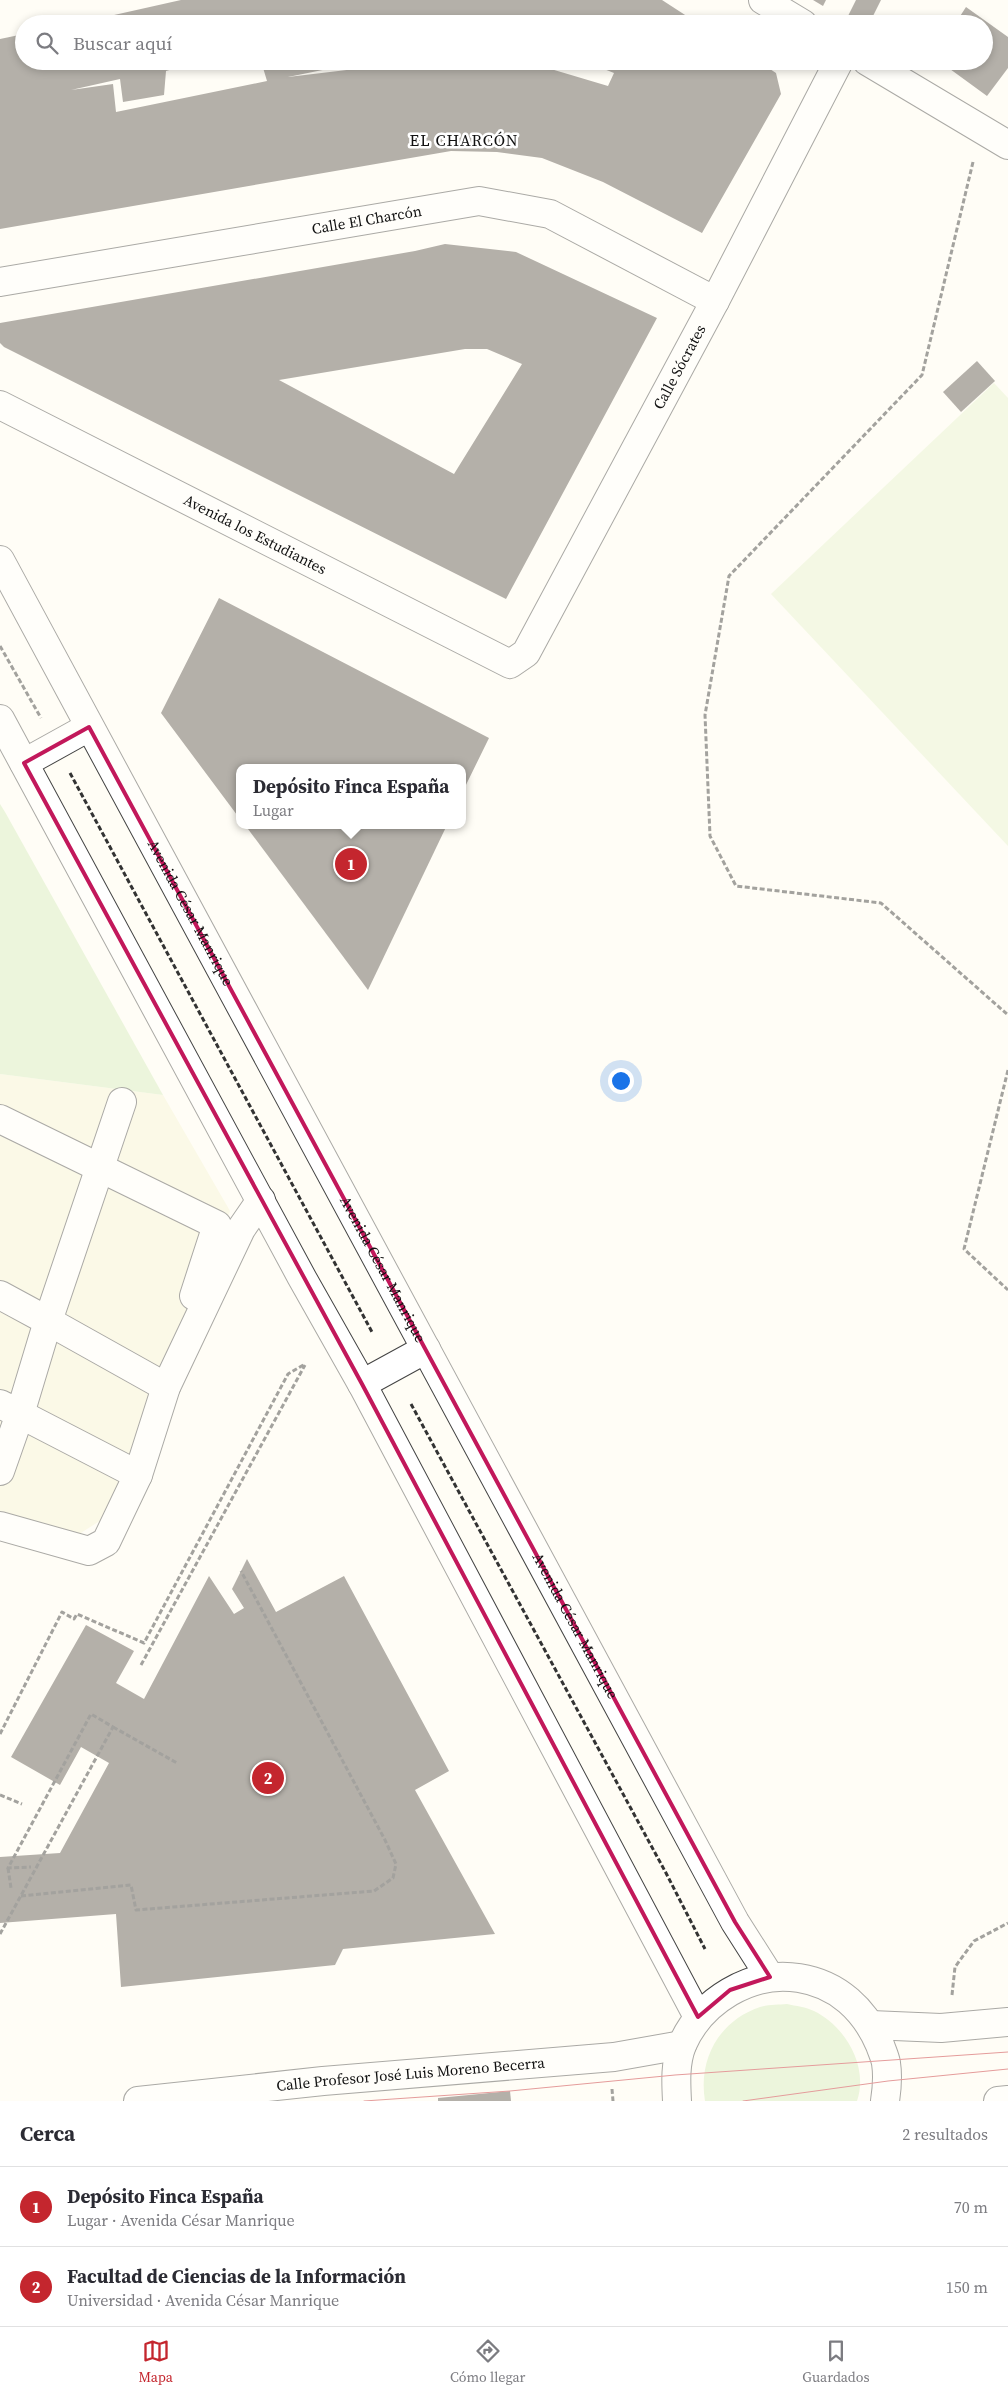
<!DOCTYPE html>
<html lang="es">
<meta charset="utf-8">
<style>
body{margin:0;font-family:"Source Serif 4",serif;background:#f7f7f7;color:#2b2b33}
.you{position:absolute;left:620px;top:1080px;width:18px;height:18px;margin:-12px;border:4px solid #fff;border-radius:50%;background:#1a73e8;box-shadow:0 0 0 8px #1a73e833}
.badge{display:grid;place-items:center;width:32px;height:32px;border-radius:50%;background:#c4262e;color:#fff;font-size:16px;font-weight:700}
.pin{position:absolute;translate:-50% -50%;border:2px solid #fff;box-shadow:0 1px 5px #0006}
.popup{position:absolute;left:236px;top:764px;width:230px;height:65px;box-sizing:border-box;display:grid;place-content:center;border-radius:10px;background:#fff;filter:drop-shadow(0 1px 4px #0005);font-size:16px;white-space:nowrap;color:#7c7c81}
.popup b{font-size:19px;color:#2b2b33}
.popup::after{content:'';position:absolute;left:50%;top:100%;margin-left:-10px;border:10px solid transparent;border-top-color:#fff}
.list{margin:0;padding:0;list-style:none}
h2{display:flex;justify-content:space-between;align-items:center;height:65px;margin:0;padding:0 20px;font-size:21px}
h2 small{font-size:16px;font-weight:400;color:#7c7c81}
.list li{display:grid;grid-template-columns:32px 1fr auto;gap:15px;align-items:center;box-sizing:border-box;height:80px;padding:0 20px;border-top:1px solid #e1e1e2}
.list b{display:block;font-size:19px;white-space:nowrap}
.list p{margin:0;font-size:16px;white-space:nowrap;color:#7c7c81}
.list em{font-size:16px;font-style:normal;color:#7c7c81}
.icon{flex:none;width:28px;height:28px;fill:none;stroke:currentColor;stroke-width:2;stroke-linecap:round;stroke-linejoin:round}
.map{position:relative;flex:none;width:1008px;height:2101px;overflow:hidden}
.search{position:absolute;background:#fff;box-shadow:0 2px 8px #0003;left:15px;right:15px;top:15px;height:55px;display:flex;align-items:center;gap:12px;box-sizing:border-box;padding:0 18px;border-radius:28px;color:#7c7c81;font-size:19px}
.sheet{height:225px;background:#fff}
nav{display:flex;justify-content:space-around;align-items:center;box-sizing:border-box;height:70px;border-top:1px solid #e1e1e2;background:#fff;font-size:14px;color:#7c7c81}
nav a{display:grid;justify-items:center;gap:2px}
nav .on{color:#c4262e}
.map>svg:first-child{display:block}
.farmland{fill:#f6f3d4}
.green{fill:#d5ebbd}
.pitch{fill:#e6f2cf}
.building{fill:#5a524d;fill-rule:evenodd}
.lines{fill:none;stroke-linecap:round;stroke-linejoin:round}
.minor-casing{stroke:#444;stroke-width:30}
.path{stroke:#333;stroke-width:3;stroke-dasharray:5 2.5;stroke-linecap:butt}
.minor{stroke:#fff;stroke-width:28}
.tram{stroke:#c4262e;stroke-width:1}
.marked{fill:none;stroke:#c2185b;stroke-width:4;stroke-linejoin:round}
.labels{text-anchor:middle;stroke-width:5;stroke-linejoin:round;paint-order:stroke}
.street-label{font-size:15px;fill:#111;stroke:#fff}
.neighbourhood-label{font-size:16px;letter-spacing:1px;fill:#111;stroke:#fff}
</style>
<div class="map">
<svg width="1008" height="2101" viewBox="0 0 1008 2101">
<rect width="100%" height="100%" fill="#fffdf5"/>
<polygon class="farmland" points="0,1074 163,1095 230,1211 117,1510 76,1536 0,1512"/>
<g class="green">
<polygon points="0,804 5,812 163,1095 0,1074"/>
<path d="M787 2004C796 2006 806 2007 814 2011 845 2026 869 2066 857 2101H705C698 2059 719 2021 760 2007 769 2004 779 2005 787 2004Z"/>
</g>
<polygon class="pitch" points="994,383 1008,398 1008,846 771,594"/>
<g class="building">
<polygon points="181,0 662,0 699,24 74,24"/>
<polygon points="813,0 826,0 823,6"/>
<polygon points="856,0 881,0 869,24 857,24 847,18"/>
<polygon points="966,7 1008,37 1008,68 987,96 939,61 984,61 984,24 955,24"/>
<polygon points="24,34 24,61 200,61 166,71 164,95 123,102 120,79 71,90 113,84 116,112 267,81 261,61 367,61 288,77 422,61 524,61 608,86 614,73 584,61 758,61 776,73 781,94 702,233 603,182 542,158 497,152 451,151 0,229 0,39"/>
<path d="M445 244 516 252 657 318 506 599 4 347 0 343V323L415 251ZM465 349H487L522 364 454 474 279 380Z"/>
<polygon points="977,361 995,381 961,412 943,392"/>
<polygon points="219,598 489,738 462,793 462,768 240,768 240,819 161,713"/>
<polygon points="245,825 447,825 368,990"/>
<polygon points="247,1559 276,1612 344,1576 449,1771 415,1790 495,1934 343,1949 335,1965 121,1987 116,1914 0,1923 0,1857 60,1853 109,1763 81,1747 60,1785 11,1757 86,1625 134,1651 116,1683 144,1699 209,1576 234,1614 244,1608 232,1589"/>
<polygon points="510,2091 511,2101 438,2101 438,2098"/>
</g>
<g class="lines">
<g class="minor-casing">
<g id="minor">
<polyline points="763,0 803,24"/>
<polyline points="867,61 1008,145"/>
<path id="s1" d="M0 282 479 201 550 214 715 301"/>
<path id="s2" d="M0 405 510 664 526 653 715 301 839 61"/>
<path id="s3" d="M0 560 735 1922 770 1977"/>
<polyline points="0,719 301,1276 362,1384 698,2017"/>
<polyline points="24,763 89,727"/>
<polyline points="122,1102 48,1321 166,1387"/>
<polyline points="0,1119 217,1225 194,1296"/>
<polyline points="0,1295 48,1321 20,1414 0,1404"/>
<polyline points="362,1384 426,1349"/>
<polyline points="0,1471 20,1414 138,1475"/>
<polyline points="0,1526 89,1551 106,1542 138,1475 166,1387 241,1229 261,1200"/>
<polyline points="871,2025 941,2028 1008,2022"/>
<path id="s4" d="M138 2101 323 2081 614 2057 682 2045"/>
<path d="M677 2101C676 2082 675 2063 682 2045 701 2001 751 1970 799 1978 838 1984 865 2010 880 2045 882 2051 885 2057 886 2063 888 2076 887 2088 885 2101"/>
<polyline points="998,2101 1008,2100"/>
</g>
</g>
<g class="path">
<polyline points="973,162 922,375 729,576 705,715 710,836 736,886 881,903 1008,1015"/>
<polyline points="0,646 41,718"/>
<polyline points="70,773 372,1332"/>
<polyline points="1008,1070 964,1249 1008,1290"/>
<polyline points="411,1404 666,1873 705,1949"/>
<polyline points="141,1665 305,1365"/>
<polyline points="113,1727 177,1763"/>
<polyline points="0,1734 62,1612 74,1619 77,1614 144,1643 288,1374 305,1364"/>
<polyline points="0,1795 22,1804"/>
<polyline points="8,1868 11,1888"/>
<polyline points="21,1896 131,1885 136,1910 374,1891 393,1878 396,1864 385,1840 241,1571"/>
<polyline points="0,1934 113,1727 91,1714 8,1868 31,1867"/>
<polyline points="952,1995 955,1967 974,1941 1008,1923"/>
<polyline points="612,2089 613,2101"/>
</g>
<use href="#minor" class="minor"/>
<g class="tram">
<polyline points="364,2101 510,2091 675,2075 1008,2052"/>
<polyline points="743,2101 888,2081 1008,2069"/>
</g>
</g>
<path d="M0 0H1008V2101H0ZM89 727 735 1922 770 1977 730 1990 698 2017 362 1384 24 763Z" fill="#fffdf5" fill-opacity=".55" fill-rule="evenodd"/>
<path class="marked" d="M89 727 735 1922 770 1977 730 1990 698 2017 362 1384 24 763Z"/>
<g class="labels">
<g class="street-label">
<text dy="5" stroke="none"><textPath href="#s1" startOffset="372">Calle El Charcón</textPath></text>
<text dy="5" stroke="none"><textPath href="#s2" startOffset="916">Calle Sócrates</textPath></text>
<text dy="5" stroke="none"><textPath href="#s2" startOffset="286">Avenida los Estudiantes</textPath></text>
<text dy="5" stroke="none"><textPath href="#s3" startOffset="401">Avenida César Manrique</textPath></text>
<text dy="5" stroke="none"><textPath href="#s3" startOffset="806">Avenida César Manrique</textPath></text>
<text dy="5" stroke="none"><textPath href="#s3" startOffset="1211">Avenida César Manrique</textPath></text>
<text dy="5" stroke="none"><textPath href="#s4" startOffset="274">Calle Profesor José Luis Moreno Becerra</textPath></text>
</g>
<g class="neighbourhood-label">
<text x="464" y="146">EL CHARCÓN</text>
</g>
</g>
</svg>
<div class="you"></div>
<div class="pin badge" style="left:351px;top:864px">1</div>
<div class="popup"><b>Depósito Finca España</b>Lugar</div>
<div class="pin badge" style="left:268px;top:1778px">2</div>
<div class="search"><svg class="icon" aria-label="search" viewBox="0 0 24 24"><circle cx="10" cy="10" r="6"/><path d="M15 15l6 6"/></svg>Buscar aquí</div>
</div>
<section class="sheet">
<h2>Cerca<small>2 resultados</small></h2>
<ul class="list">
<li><span class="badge">1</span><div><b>Depósito Finca España</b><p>Lugar · Avenida César Manrique</p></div><em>70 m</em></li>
<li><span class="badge">2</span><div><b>Facultad de Ciencias de la Información</b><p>Universidad · Avenida César Manrique</p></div><em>150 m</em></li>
</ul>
</section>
<nav>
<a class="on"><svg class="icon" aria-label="map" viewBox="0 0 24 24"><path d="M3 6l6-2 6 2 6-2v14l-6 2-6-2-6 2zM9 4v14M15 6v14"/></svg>Mapa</a>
<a><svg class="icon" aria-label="directions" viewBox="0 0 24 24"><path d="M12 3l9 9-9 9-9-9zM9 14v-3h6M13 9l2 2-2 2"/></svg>Cómo llegar</a>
<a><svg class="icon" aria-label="saved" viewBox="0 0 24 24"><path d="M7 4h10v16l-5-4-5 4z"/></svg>Guardados</a>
</nav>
